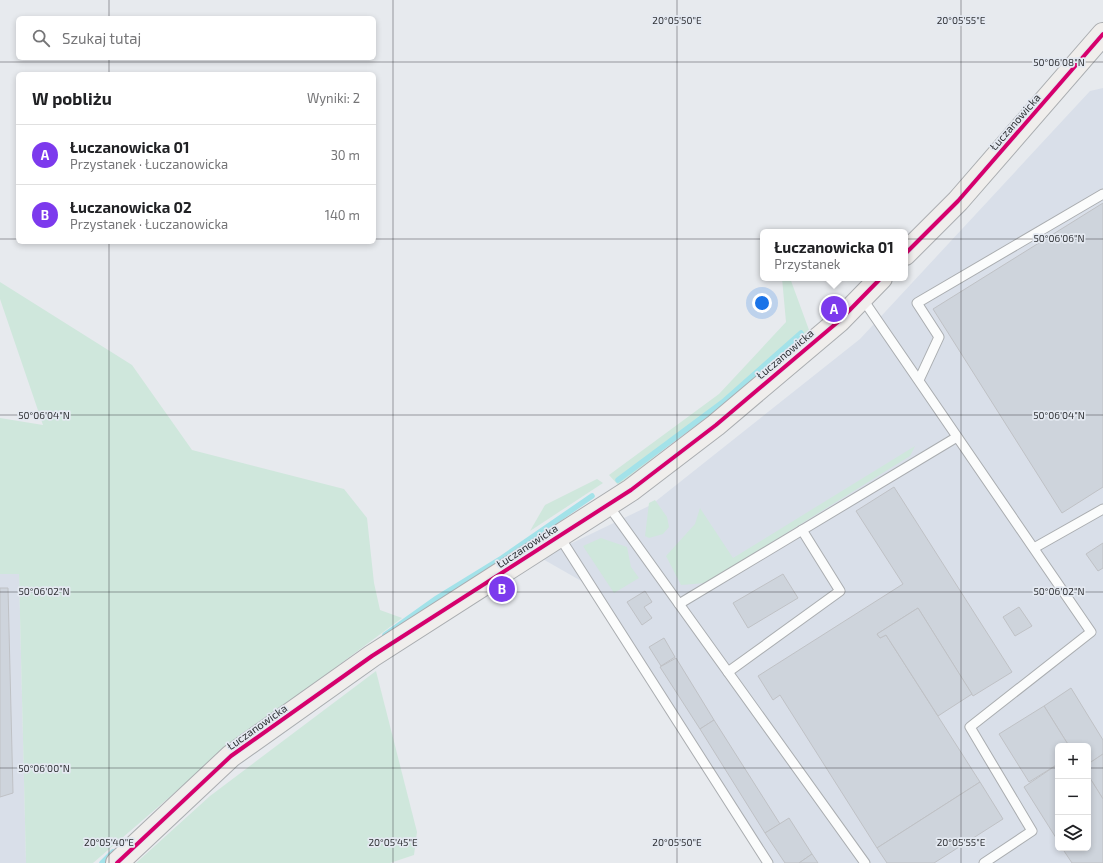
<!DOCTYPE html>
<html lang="pl">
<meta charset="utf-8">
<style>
body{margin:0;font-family:"Exo 2",sans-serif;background:#f6f6f6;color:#202124}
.controls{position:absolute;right:12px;bottom:12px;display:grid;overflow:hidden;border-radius:6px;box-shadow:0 2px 6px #0003}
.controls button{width:36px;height:36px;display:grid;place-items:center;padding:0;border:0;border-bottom:1px solid #e0e0e0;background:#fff;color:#202124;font:20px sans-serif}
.you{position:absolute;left:762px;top:303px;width:14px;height:14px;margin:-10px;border:3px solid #fff;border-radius:50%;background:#1a73e8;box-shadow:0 0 0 6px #1a73e833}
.badge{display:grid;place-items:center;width:26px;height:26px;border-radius:50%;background:#7c3aed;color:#fff;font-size:13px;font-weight:700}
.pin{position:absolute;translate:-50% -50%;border:2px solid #fff;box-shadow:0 1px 4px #0006}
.popup{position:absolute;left:760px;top:229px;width:148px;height:52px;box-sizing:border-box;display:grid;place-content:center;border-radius:6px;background:#fff;filter:drop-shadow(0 1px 3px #0005);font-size:13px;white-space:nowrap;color:#757577}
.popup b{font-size:15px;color:#202124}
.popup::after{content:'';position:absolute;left:50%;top:100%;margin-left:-8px;border:8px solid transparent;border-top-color:#fff}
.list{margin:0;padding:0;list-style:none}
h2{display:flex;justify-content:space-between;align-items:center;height:52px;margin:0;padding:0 16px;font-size:17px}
h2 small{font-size:13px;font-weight:400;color:#757577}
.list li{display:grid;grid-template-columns:26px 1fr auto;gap:12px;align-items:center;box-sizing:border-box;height:60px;padding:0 16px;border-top:1px solid #e0e0e0}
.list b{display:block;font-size:15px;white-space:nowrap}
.list p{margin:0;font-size:13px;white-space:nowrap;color:#757577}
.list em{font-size:13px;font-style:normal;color:#757577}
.icon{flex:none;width:22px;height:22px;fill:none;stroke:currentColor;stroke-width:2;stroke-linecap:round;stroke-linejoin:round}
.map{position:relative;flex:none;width:1103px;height:863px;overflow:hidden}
.search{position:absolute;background:#fff;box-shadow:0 2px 6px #0003;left:16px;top:16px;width:360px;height:44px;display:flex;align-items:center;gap:10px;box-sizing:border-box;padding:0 14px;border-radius:6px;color:#757577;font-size:15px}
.panel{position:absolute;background:#fff;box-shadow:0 2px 6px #0003;left:16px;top:72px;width:360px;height:172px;border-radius:6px}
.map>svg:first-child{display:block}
.built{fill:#d9dfe9;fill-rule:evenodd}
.green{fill:#cfe7dc}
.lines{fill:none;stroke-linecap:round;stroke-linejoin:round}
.stream{stroke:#a3e2e9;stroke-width:5.5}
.building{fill:#ced4dc;stroke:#bfc1c5}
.lane-casing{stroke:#aaadb0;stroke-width:11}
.secondary-casing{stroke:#aaadb0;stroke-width:24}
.lane{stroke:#fbfcfc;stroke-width:9}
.secondary{stroke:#f0eeec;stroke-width:22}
.cycleway-casing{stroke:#e4e9f1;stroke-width:6}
.cycleway{stroke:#d6006c;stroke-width:4}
.ticks{fill:none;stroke:#303236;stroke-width:1;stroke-opacity:0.45}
.labels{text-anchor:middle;stroke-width:3.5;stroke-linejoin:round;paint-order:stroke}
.street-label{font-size:11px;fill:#303236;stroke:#e4e9f1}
.ticks-label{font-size:10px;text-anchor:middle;fill:#303236;stroke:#e4e9f1;stroke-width:3.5;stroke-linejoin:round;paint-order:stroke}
</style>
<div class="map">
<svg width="1103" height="863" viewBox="0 0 1103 863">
<rect width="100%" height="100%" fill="#e7eaee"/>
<g class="built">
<path d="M1103 88V863H767L583 582 541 558 651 505 860 339 1090 91ZM1058 746H1088V848H1058Z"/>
<polygon points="19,573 26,863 0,863 0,574"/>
</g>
<g class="green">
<polygon points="782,278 790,278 809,330 619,486 609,475 719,394 786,322"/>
<polygon points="0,282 132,365 192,450 344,489 367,518 374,583 380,610 402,618 223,751 93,863 26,863 19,574 0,574 0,418 43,425 0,299"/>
<polygon points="915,446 910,456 706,583 681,585 666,556 695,524 700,508 733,558"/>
<polygon points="597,479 603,483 530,531 545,505"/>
<polygon points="655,500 667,517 669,527 663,534 649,538 645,536 649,503"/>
<polygon points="601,538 627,547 631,567 639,578 614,593 583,546"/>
<polygon points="376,671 417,832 414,855 390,863 136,863 210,796"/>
</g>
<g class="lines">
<g class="stream">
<polyline points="618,480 723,402 801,333"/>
<polyline points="385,635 437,598 502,558 592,496"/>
<polyline points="102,863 113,852"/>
</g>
</g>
<g class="building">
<polygon points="1103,203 1103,487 1062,513 933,309"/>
<polygon points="894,487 1012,672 973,696 918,608 877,634 880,638 886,635 980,782 877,848 780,695 773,700 758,676 903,584 856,511"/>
<polygon points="1103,543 1103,568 1098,571 1086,554"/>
<polygon points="783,574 798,598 748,628 733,603"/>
<polygon points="0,588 8,588 13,793 0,797"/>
<polygon points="645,591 652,602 644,607 652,618 642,625 627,602"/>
<polygon points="1019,607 1032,626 1015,636 1003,617"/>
<polygon points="918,608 972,694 938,716 886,635 880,638 877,634"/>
<polygon points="664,638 675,657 661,666 649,647"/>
<polygon points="676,658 714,720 700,729 660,667"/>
<polygon points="1071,688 1103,740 1103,754 1088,764 1088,746 1069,746 1044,706"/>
<polygon points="1044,706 1069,746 1058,746 1058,764 1029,782 999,734"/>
<polygon points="714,720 780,824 765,833 700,729"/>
<polygon points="1103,754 1103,799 1088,775 1088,764"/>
<polygon points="1058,764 1058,841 1024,787"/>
<polygon points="1088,775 1103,799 1103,863 1072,863 1062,848 1088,848"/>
<polygon points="980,782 1003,819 934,863 887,863 877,848"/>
<polygon points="789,818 812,854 799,863 785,863 765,833"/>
<polygon points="812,854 818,863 799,863"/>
</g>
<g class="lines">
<g class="lane-casing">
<g id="lane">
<polyline points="862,298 1091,632 970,727 1032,831 984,863"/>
<polyline points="919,380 939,337 917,303 1103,194"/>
<polyline points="608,505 865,863"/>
<polyline points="559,536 768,863"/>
<polyline points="1034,548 1103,509"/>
<polyline points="679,604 957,437"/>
<polyline points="728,672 840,591 802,530"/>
</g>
</g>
<g class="secondary-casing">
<g id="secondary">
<polyline points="905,254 958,201 1103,34"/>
<polyline points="117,863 231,756 372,656 631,490 716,425 839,321 881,278"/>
</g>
</g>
<use href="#lane" class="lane"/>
<use href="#secondary" class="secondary"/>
<g class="cycleway-casing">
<g id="cycleway">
<polyline points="905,254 958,201 1103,34"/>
<polyline points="117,863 231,756 372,656 631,490 716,425 839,321 881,278"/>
</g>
</g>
<use href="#cycleway" class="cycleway"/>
</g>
<path class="ticks" d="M109 0V18M393 0V863M677 0V863M961 0V863M109 58V74M0 62H1103M0 239H18M374 239H1103M109 242V863M0 415H1103M0 592H1103M0 768H1058M1088 768H1103"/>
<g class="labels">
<g class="street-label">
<text transform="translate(1015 122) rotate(-49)" y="4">Łuczanowicka</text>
<text transform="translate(785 354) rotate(-40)" y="4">Łuczanowicka</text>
<text transform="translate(527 546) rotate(-33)" y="4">Łuczanowicka</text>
<text transform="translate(257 727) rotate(-35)" y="4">Łuczanowicka</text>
</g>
</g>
<g class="ticks-label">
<text x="677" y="24">20°05'50"E</text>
<text x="961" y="24">20°05'55"E</text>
<text x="1059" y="66">50°06'08"N</text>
<text x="1059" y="242">50°06'06"N</text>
<text x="44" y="419">50°06'04"N</text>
<text x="1059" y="419">50°06'04"N</text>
<text x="44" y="595">50°06'02"N</text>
<text x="1059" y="595">50°06'02"N</text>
<text x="44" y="772">50°06'00"N</text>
<text x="109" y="846">20°05'40"E</text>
<text x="393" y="846">20°05'45"E</text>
<text x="677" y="846">20°05'50"E</text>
<text x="961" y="846">20°05'55"E</text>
</g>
</svg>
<div class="controls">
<button>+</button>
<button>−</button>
<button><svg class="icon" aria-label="layers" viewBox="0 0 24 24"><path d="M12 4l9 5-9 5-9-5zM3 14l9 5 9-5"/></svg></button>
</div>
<div class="you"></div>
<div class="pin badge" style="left:834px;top:309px">A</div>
<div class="popup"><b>Łuczanowicka 01</b>Przystanek</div>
<div class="pin badge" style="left:502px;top:589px">B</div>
<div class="search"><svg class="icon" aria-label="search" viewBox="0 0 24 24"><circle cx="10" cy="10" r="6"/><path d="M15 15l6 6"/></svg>Szukaj tutaj</div>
<section class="panel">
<h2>W pobliżu<small>Wyniki: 2</small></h2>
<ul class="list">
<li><span class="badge">A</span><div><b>Łuczanowicka 01</b><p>Przystanek · Łuczanowicka</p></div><em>30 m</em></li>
<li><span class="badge">B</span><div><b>Łuczanowicka 02</b><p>Przystanek · Łuczanowicka</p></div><em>140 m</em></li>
</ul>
</section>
</div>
